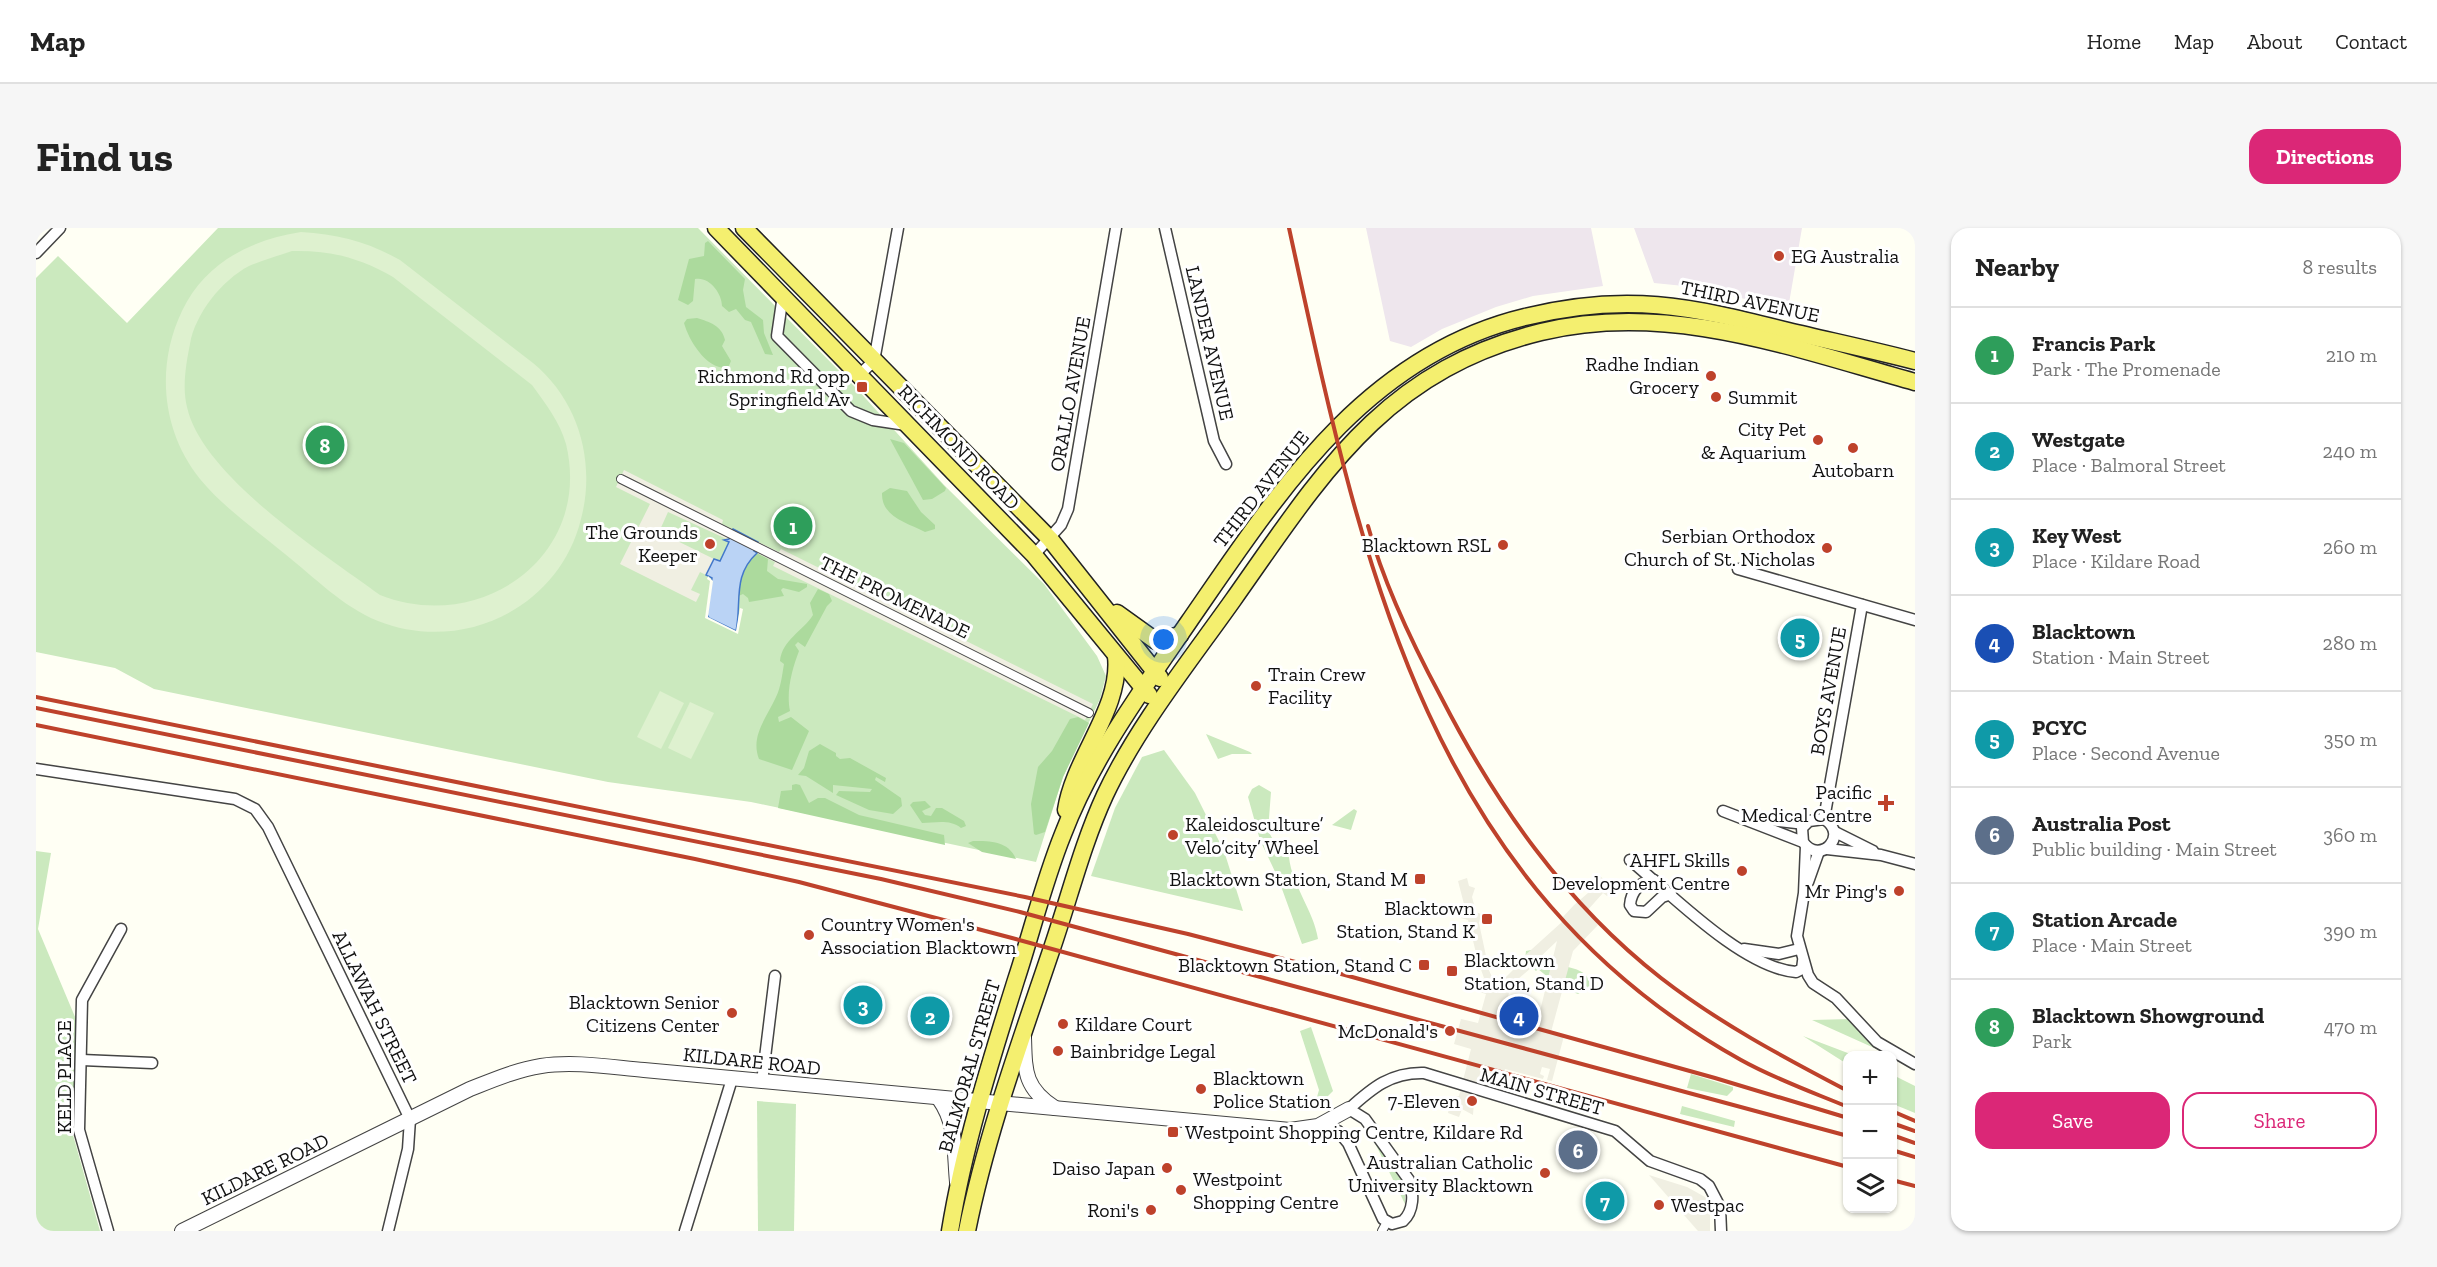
<!DOCTYPE html>
<meta charset="utf-8">
<style>
body{margin:0;font-family:"Zilla Slab",serif;background:#f6f6f6;color:#222}
.controls{position:absolute;right:18px;bottom:18px;display:grid;overflow:hidden;border-radius:12px;box-shadow:0 2px 4px #0004}
.controls button{width:54px;height:54px;display:grid;place-items:center;padding:0;border:0;border-bottom:2px solid #e0e0e0;background:#fff;color:#222;font:30px sans-serif}
.you{position:absolute;left:1128px;top:412px;width:21px;height:21px;margin:-15px;border:4px solid #fff;border-radius:50%;background:#1a73e8;box-shadow:0 0 0 9px #1a73e833}
.badge{display:grid;place-items:center;width:39px;height:39px;border-radius:50%;background:#db2777;color:#fff;font-size:20px;font-weight:700}
.pin{position:absolute;translate:-50% -50%;border:3px solid #fff;box-shadow:0 2px 6px #0006}
.list{margin:0;padding:0;list-style:none}
h2{display:flex;justify-content:space-between;align-items:center;height:78px;margin:0;padding:0 24px;font-size:26px}
h2 small{font-size:20px;font-weight:400;color:#767676}
.list li{display:grid;grid-template-columns:39px 1fr auto;gap:18px;align-items:center;box-sizing:border-box;height:96px;padding:0 24px;border-top:2px solid #e0e0e0}
.list b{display:block;font-size:22px;white-space:nowrap}
.list p{margin:0;font-size:20px;white-space:nowrap;color:#767676}
.list em{font-size:20px;font-style:normal;color:#767676}
.actions{display:flex;gap:12px;padding:18px 24px}
.actions a{flex:1;padding:14px 0;border:2px solid #db2777;border-radius:18px;text-align:center;font-size:21px;color:#db2777}
.actions .main{background:#db2777;color:#fff}
.icon{flex:none;width:33px;height:33px;fill:none;stroke:currentColor;stroke-width:2;stroke-linecap:round;stroke-linejoin:round}
.map{position:relative;flex:none;width:1879px;height:1003px;overflow:hidden;border-radius:18px}
header{display:flex;align-items:center;gap:36px;box-sizing:border-box;height:84px;padding:0 30px;background:#fff;border-bottom:2px solid #e0e0e0}
header strong{font-size:28px}
nav{display:flex;gap:33px;margin-inline-start:auto;font-size:21px}
.intro{display:flex;align-items:center;justify-content:space-between;box-sizing:border-box;height:144px;padding:0 36px}
h1{margin:0;font-size:42px}
.button{padding:15px 27px;border-radius:18px;background:#db2777;color:#fff;font-size:21px;font-weight:700}
main{display:flex;gap:36px;padding:0 36px}
aside{flex:1;background:#fff;border-radius:18px;box-shadow:0 2px 4px #0004}
.map>svg:first-child{display:block}
.industrial{fill:#eee6ed}
.green{fill:#cbe9be}
.forest{fill:#acda9d}
.pitch{fill:#def1cf;fill-rule:evenodd}
.plaza{fill:#f0efe2;fill-rule:evenodd}
.water{fill:#bad3f5;stroke:#4378ca;stroke-width:1.5}
.pier{fill:#fffff4}
.lines{fill:none;stroke-linecap:round;stroke-linejoin:round}
.pedestrian-casing{stroke:#444;stroke-width:10}
.minor-casing{stroke:#444;stroke-width:13}
.tertiary-casing{stroke:#444;stroke-width:16}
.primary-casing{stroke:#222;stroke-width:19}
.pedestrian{stroke:#fff;stroke-width:8}
.minor{stroke:#fff;stroke-width:10}
.tertiary{stroke:#fff;stroke-width:14}
.primary{stroke:#f4ef6f;stroke-width:16}
.rail{stroke:#be422b;stroke-width:4}
.poi-dot{fill:#be422b;stroke:#fff;stroke-width:2}
.labels{text-anchor:middle;stroke-width:6;stroke-linejoin:round;paint-order:stroke}
.poi-label{font-size:20px;fill:#111;stroke:#fff;text-anchor:end}
.street-label{font-size:20px;fill:#111;stroke:#fff}
</style>
<header>
<strong>Map</strong>
<nav><a>Home</a><a>Map</a><a>About</a><a>Contact</a></nav>
</header>
<div class="intro"><h1>Find us</h1><a class="button">Directions</a></div>
<main>
<div class="map">
<svg width="1879" height="1003" viewBox="0 0 1879 1003">
<rect width="100%" height="100%" fill="#fffff4"/>
<g class="industrial">
<polygon points="1330,0 1555,0 1567,58 1497,68 1460,79 1406,101 1375,119 1354,113"/>
<polygon points="1598,0 1766,0 1752,81 1658,59 1618,55"/>
</g>
<g class="green">
<polygon points="182,0 662,0 822,162 908,257 1008,356 1061,428 1070,448 1064,471 1027,549 1000,634 715,574 572,554 118,461 79,440 0,424 0,50 22,28 91,95"/>
<polygon points="1170,506 1214,524 1216,526 1196,526 1182,531"/>
<polygon points="1128,522 1159,565 1188,623 1207,683 1055,648 1079,580 1106,529"/>
<path d="M1223 557 1235 564 1232 603 1245 625 1253 629C1256 658 1278 683 1282 711L1266 716 1242 650 1224 612 1212 569 1216 561Z"/>
<polygon points="1318,581 1321,583 1315,602 1296,597"/>
<polygon points="0,623 15,625 2,701 42,796 37,907 64,1003 0,1003"/>
<path d="M1495 722 1509 731V734C1525 739 1554 738 1554 758L1542 766 1524 759 1502 741 1500 743 1489 732 1490 723Z"/>
<polygon points="1815,791 1879,841 1856,828 1776,792"/>
<polygon points="1275,799 1297,863 1277,883 1283,862 1264,803"/>
<polygon points="1767,808 1817,827 1812,828 1811,836"/>
<polygon points="1655,846 1697,859 1697,862 1691,868 1651,860"/>
<polygon points="1857,847 1879,858 1879,885 1857,876"/>
<polygon points="721,873 760,876 758,1003 722,1003"/>
<polygon points="1646,878 1699,893 1698,899 1644,886"/>
<polygon points="1333,903 1369,954 1369,976"/>
</g>
<g class="forest">
<path d="M672 13 709 51 707 62 710 79 727 92 728 105 737 127 729 126 715 94 709 92 700 81 693 84 686 78C686 65 673 48 659 51L657 73 652 77 642 72 653 31 668 28 669 15Z"/>
<path d="M661 90C674 94 686 98 689 112L686 118 695 133 692 140C671 142 653 113 648 95L651 91Z"/>
<polygon points="854,211 868,215 910,260 909,263 896,271 887,272"/>
<path d="M854 260 871 263 885 284 899 297V301L889 304C872 295 845 289 846 265Z"/>
<polygon points="721,325 732,331 731,343 742,351 771,356 771,359 763,364 747,360 745,362 748,368 713,374 712,370 707,366 700,369 712,331"/>
<path d="M782 361 793 366 796 373 791 378 769 419 762 414 759 417 763 423C756 441 750 464 754 483L742 489 743 494 755 489 773 503 756 542 723 531C714 508 731 489 740 469 745 459 746 447 748 436L744 433C746 412 767 403 777 387L774 375Z"/>
<polygon points="1042,489 1053,495 1027,549 1009,604 1000,607 998,606 995,576 1002,539 1016,523 1034,491"/>
<polygon points="784,516 800,525 800,528 804,531 814,530 850,550 849,554 840,549 839,552 865,570 866,578 857,586 833,582 800,567 803,563 834,564 836,561 797,557 797,565 770,548 762,547 768,540 773,523"/>
<polygon points="760,556 764,557 773,575 782,570 789,570 823,587 908,607 909,617 742,580 745,563 756,562 756,557"/>
<path d="M889 573 895 579 886 583 889 587 895 588 900 580H906L928 593 930 598 925 600C914 591 899 595 886 595L874 577 877 574Z"/>
<path d="M937 613C955 613 972 613 980 631L946 624 932 615Z"/>
</g>
<g class="pitch">
<path d="M265 4C302 6 332 14 364 32L497 135C543 173 560 234 545 291 523 381 425 426 342 393 307 379 278 349 249 326 221 303 187 279 164 251 125 203 120 137 146 83 169 35 214 12 265 4ZM256 23C294 22 324 30 357 49L496 157C509 175 524 194 530 216 557 328 445 407 344 367 288 326 166 248 151 179 146 159 150 136 154 116 159 86 186 52 213 38 227 32 242 28 256 23Z"/>
<polygon points="624,463 648,475 625,521 601,509"/>
<polygon points="654,474 678,485 655,531 632,520"/>
</g>
<g class="plaza">
<polygon points="588,242 687,292 686,296 743,324 745,321 1057,476 1049,492 737,338 739,334 721,325 632,284 623,304 678,331 670,347 664,344 655,362 664,366 660,374 584,336 614,276 580,259"/>
<path d="M1564 648 1579 661 1571 668 1567 665 1550 684 1562 697 1537 723 1515 804 1528 808 1516 853 1511 852 1514 841 1506 839 1504 846 1508 848 1507 851 1469 841 1468 844 1459 842 1456 852 1446 849 1443 861H1439L1437 887 1426 881 1423 889 1412 885 1416 868H1423L1435 821 1418 816 1425 791 1442 795 1450 766 1440 763 1442 760 1450 762 1452 755 1444 752 1448 750 1443 736 1436 734 1440 725 1432 692 1425 690 1429 680 1422 653 1431 650 1433 658 1439 660 1436 669 1440 684 1445 686 1443 695 1450 728 1453 729 1451 738 1457 751 1465 754 1486 733 1485 731 1527 693 1525 691 1538 677 1559 659 1557 656ZM1521 713 1499 804 1465 796 1475 757 1502 734 1501 732Z"/>
<polygon points="1613,947 1651,959 1669,969 1674,978 1674,1003 1662,1003"/>
</g>
<path class="water" d="M697 301 722 314 718 323 721 325C696 348 706 374 700 403L673 390 671 386 676 350 670 347 678 331 684 333 693 314 688 312 693 311Z"/>
<polygon class="pier" points="672,348 677,353 672,389 700,403 704,380 707,381 702,406 669,390 674,353 671,351"/>
<g class="lines">
<g class="pedestrian-casing">
<g id="pedestrian">
<polyline points="585,251 1053,485"/>
<polyline points="1346,1003 1351,994"/>
</g>
</g>
<g class="minor-casing">
<g id="minor">
<polyline points="1129,0 1178,213 1190,236"/>
<polyline points="0,25 24,0"/>
<polyline points="747,67 741,108 815,183 837,192 870,197"/>
<polyline points="823,147 838,133 862,0"/>
<polyline points="998,327 1025,297 1032,281 1080,0"/>
<polyline points="1702,341 1879,392"/>
<polyline points="0,541 199,571 219,581 232,599 374,891 372,921 352,1003"/>
<path d="M1687 583 1767 614C1784 638 1814 607 1788 591L1773 593 1766 600 1767 614"/>
<polyline points="1723,591 1769,596"/>
<polyline points="1788,591 1826,377"/>
<polyline points="1799,604 1837,623"/>
<polyline points="1770,618 1768,665 1761,708 1772,747 1777,755 1800,770 1841,814 1879,836"/>
<polyline points="1791,621 1845,627 1879,636"/>
<path d="M1594 632C1635 666 1707 740 1760 744L1766 741 1767 733"/>
<path d="M1618 652C1605 653 1595 663 1594 677L1598 683 1610 684 1626 669 1635 666"/>
<polyline points="1772,654 1783,623"/>
<polyline points="1708,721 1743,726 1763,721"/>
<polyline points="46,832 116,835"/>
<polyline points="726,854 739,748"/>
<path d="M1282 898 1302 903 1312 915 1347 991 1356 996 1367 993C1378 983 1378 965 1373 952L1329 891 1313 881C1336 860 1355 844 1388 845L1579 903 1614 933 1664 951 1673 958 1684 979 1685 1003"/>
<polyline points="72,1003 43,902 46,772 85,701"/>
<polyline points="649,1003 696,851"/>
</g>
</g>
<g class="tertiary-casing">
<g id="tertiary">
<path d="M988 809C989 843 988 860 1019 880"/>
<path d="M903 871C921 896 918 924 921 954"/>
<path d="M146 1003 434 861C457 852 480 842 505 838 538 833 574 839 608 842L1254 902 1282 898 1313 881"/>
</g>
</g>
<g class="primary-casing">
<g id="primary">
<polyline points="680,0 998,327 1113,467"/>
<polyline points="708,0 1014,311 1124,450"/>
<polyline points="1081,385 1120,413 1144,407"/>
<path d="M1030 582C1038 529 1086 480 1080 428"/>
<path d="M914 1003C928 917 954 835 980 752 996 703 1008 653 1027 606 1056 530 1106 462 1152 395 1240 268 1327 128 1489 89 1590 64 1654 78 1752 103 1794 113 1837 122 1879 133"/>
<path d="M931 1003C950 908 984 815 1015 723 1033 671 1046 617 1069 567 1101 499 1153 434 1197 372 1284 249 1346 143 1505 104 1633 73 1756 120 1879 154"/>
</g>
</g>
<use href="#pedestrian" class="pedestrian"/>
<use href="#minor" class="minor"/>
<use href="#tertiary" class="tertiary"/>
<use href="#primary" class="primary"/>
<g class="rail">
<path d="M1253 0C1324 326 1387 655 1705 832 1739 851 1776 864 1812 879"/>
<path d="M1332 298C1348 357 1376 415 1405 469 1460 576 1529 675 1625 750 1683 795 1747 829 1812 863"/>
<polyline points="0,469 989,669 1152,706 1309,747 1679,850 1812,890"/>
<polyline points="0,480 845,651 984,684 1812,908"/>
<polyline points="0,497 659,631 763,654 976,710 1812,939"/>
<polyline points="1856,883 1879,893"/>
<polyline points="1856,895 1879,903"/>
<polyline points="1856,907 1879,915"/>
<polyline points="1856,922 1879,929"/>
<polyline points="1856,952 1879,958"/>
</g>
</g>
<g class="poi-dot">
<circle cx="1743" cy="28" r="6"/>
<circle cx="1675" cy="148" r="6"/>
<rect x="820" y="153" width="12" height="12" rx="3"/>
<circle cx="1680" cy="169" r="6"/>
<circle cx="1782" cy="212" r="6"/>
<circle cx="1817" cy="220" r="6"/>
<circle cx="674" cy="316" r="6"/>
<circle cx="1467" cy="317" r="6"/>
<circle cx="1791" cy="320" r="6"/>
<circle cx="1220" cy="458" r="6"/>
<path d="M1847 566h6v6h6v6h-6v6h-6v-6h-6v-6h6z"/>
<circle cx="1137" cy="607" r="6"/>
<circle cx="1706" cy="643" r="6"/>
<rect x="1378" y="645" width="12" height="12" rx="3"/>
<circle cx="1863" cy="663" r="6"/>
<rect x="1445" y="685" width="12" height="12" rx="3"/>
<circle cx="773" cy="707" r="6"/>
<rect x="1382" y="731" width="12" height="12" rx="3"/>
<rect x="1410" y="737" width="12" height="12" rx="3"/>
<circle cx="696" cy="785" r="6"/>
<circle cx="1027" cy="796" r="6"/>
<circle cx="1414" cy="803" r="6"/>
<circle cx="1022" cy="823" r="6"/>
<circle cx="1165" cy="861" r="6"/>
<circle cx="1436" cy="873" r="6"/>
<rect x="1131" y="898" width="12" height="12" rx="3"/>
<circle cx="1131" cy="940" r="6"/>
<circle cx="1509" cy="945" r="6"/>
<circle cx="1145" cy="962" r="6"/>
<circle cx="1623" cy="977" r="6"/>
<circle cx="1115" cy="982" r="6"/>
</g>
<g class="labels">
<g class="poi-label">
<text x="1755" y="35" text-anchor="start">EG Australia</text>
<text x="1663" y="143">Radhe Indian<tspan x="1663" dy="23">Grocery</tspan></text>
<text x="814" y="155">Richmond Rd opp<tspan x="814" dy="23">Springfield Av</tspan></text>
<text x="1692" y="176" text-anchor="start">Summit</text>
<text x="1770" y="208">City Pet<tspan x="1770" dy="23">&amp; Aquarium</tspan></text>
<text x="1817" y="249" text-anchor="middle">Autobarn</text>
<text x="662" y="311">The Grounds<tspan x="662" dy="23">Keeper</tspan></text>
<text x="1779" y="315">Serbian Orthodox<tspan x="1779" dy="23">Church of St. Nicholas</tspan></text>
<text x="1455" y="324">Blacktown RSL</text>
<text x="1232" y="453" text-anchor="start">Train Crew<tspan x="1232" dy="23">Facility</tspan></text>
<text x="1836" y="571">Pacific<tspan x="1836" dy="23">Medical Centre</tspan></text>
<text x="1149" y="603" text-anchor="start">Kaleidosculture’<tspan x="1149" dy="23">Velo’city’ Wheel</tspan></text>
<text x="1694" y="639">AHFL Skills<tspan x="1694" dy="23">Development Centre</tspan></text>
<text x="1372" y="658">Blacktown Station, Stand M</text>
<text x="1851" y="670">Mr Ping's</text>
<text x="1439" y="687">Blacktown<tspan x="1439" dy="23">Station, Stand K</tspan></text>
<text x="785" y="703" text-anchor="start">Country Women's<tspan x="785" dy="23">Association Blacktown</tspan></text>
<text x="1428" y="739" text-anchor="start">Blacktown<tspan x="1428" dy="23">Station, Stand D</tspan></text>
<text x="1376" y="744">Blacktown Station, Stand C</text>
<text x="684" y="781">Blacktown Senior<tspan x="684" dy="23">Citizens Center</tspan></text>
<text x="1039" y="803" text-anchor="start">Kildare Court</text>
<text x="1402" y="810">McDonald's</text>
<text x="1034" y="830" text-anchor="start">Bainbridge Legal</text>
<text x="1177" y="857" text-anchor="start">Blacktown<tspan x="1177" dy="23">Police Station</tspan></text>
<text x="1424" y="880">7-Eleven</text>
<text x="1149" y="911" text-anchor="start">Westpoint Shopping Centre, Kildare Rd</text>
<text x="1497" y="941">Australian Catholic<tspan x="1497" dy="23">University Blacktown</tspan></text>
<text x="1119" y="947">Daiso Japan</text>
<text x="1157" y="958" text-anchor="start">Westpoint<tspan x="1157" dy="23">Shopping Centre</tspan></text>
<text x="1635" y="984" text-anchor="start">Westpac</text>
<text x="1103" y="989">Roni's</text>
</g>
<g class="street-label">
<text transform="translate(1714 73) rotate(12)" y="7">THIRD AVENUE</text>
<text transform="translate(1174 115) rotate(77)" y="7">LANDER AVENUE</text>
<text transform="translate(1034 166) rotate(-80)" y="7">ORALLO AVENUE</text>
<text transform="translate(923 219) rotate(46)" y="7">RICHMOND ROAD</text>
<text transform="translate(1225 261) rotate(-52)" y="7">THIRD AVENUE</text>
<text transform="translate(859 369) rotate(26)" y="7">THE PROMENADE</text>
<text transform="translate(1792 463) rotate(-80)" y="7">BOYS AVENUE</text>
<text transform="translate(339 779) rotate(64)" y="7">ALLAWAH STREET</text>
<text transform="translate(716 833) rotate(6)" y="7">KILDARE ROAD</text>
<text transform="translate(933 838) rotate(-74)" y="7">BALMORAL STREET</text>
<text transform="translate(28 849) rotate(-90)" y="7">KELD PLACE</text>
<text transform="translate(1506 863) rotate(16)" y="7">MAIN STREET</text>
<text transform="translate(229 941) rotate(-26)" y="7">KILDARE ROAD</text>
</g>
</g>
</svg>
<div class="controls">
<button>+</button>
<button>−</button>
<button><svg class="icon" aria-label="layers" viewBox="0 0 24 24"><path d="M12 4l9 5-9 5-9-5zM3 14l9 5 9-5"/></svg></button>
</div>
<div class="you"></div>
<div class="pin badge" style="left:757px;top:298px;background:#2e9e5b">1</div>
<div class="pin badge" style="left:894px;top:788px;background:#0f9aa8">2</div>
<div class="pin badge" style="left:827px;top:777px;background:#0f9aa8">3</div>
<div class="pin badge" style="left:1483px;top:788px;background:#1a4fb4">4</div>
<div class="pin badge" style="left:1764px;top:410px;background:#0f9aa8">5</div>
<div class="pin badge" style="left:1542px;top:922px;background:#5c6f8a">6</div>
<div class="pin badge" style="left:1569px;top:973px;background:#0f9aa8">7</div>
<div class="pin badge" style="left:289px;top:217px;background:#2e9e5b">8</div>
</div>
<aside>
<h2>Nearby<small>8 results</small></h2>
<ul class="list">
<li><span class="badge" style="background:#2e9e5b">1</span><div><b>Francis Park</b><p>Park · The Promenade</p></div><em>210 m</em></li>
<li><span class="badge" style="background:#0f9aa8">2</span><div><b>Westgate</b><p>Place · Balmoral Street</p></div><em>240 m</em></li>
<li><span class="badge" style="background:#0f9aa8">3</span><div><b>Key West</b><p>Place · Kildare Road</p></div><em>260 m</em></li>
<li><span class="badge" style="background:#1a4fb4">4</span><div><b>Blacktown</b><p>Station · Main Street</p></div><em>280 m</em></li>
<li><span class="badge" style="background:#0f9aa8">5</span><div><b>PCYC</b><p>Place · Second Avenue</p></div><em>350 m</em></li>
<li><span class="badge" style="background:#5c6f8a">6</span><div><b>Australia Post</b><p>Public building · Main Street</p></div><em>360 m</em></li>
<li><span class="badge" style="background:#0f9aa8">7</span><div><b>Station Arcade</b><p>Place · Main Street</p></div><em>390 m</em></li>
<li><span class="badge" style="background:#2e9e5b">8</span><div><b>Blacktown Showground</b><p>Park</p></div><em>470 m</em></li>
</ul>
<div class="actions"><a class="main">Save</a><a>Share</a></div>
</aside>
</main>
